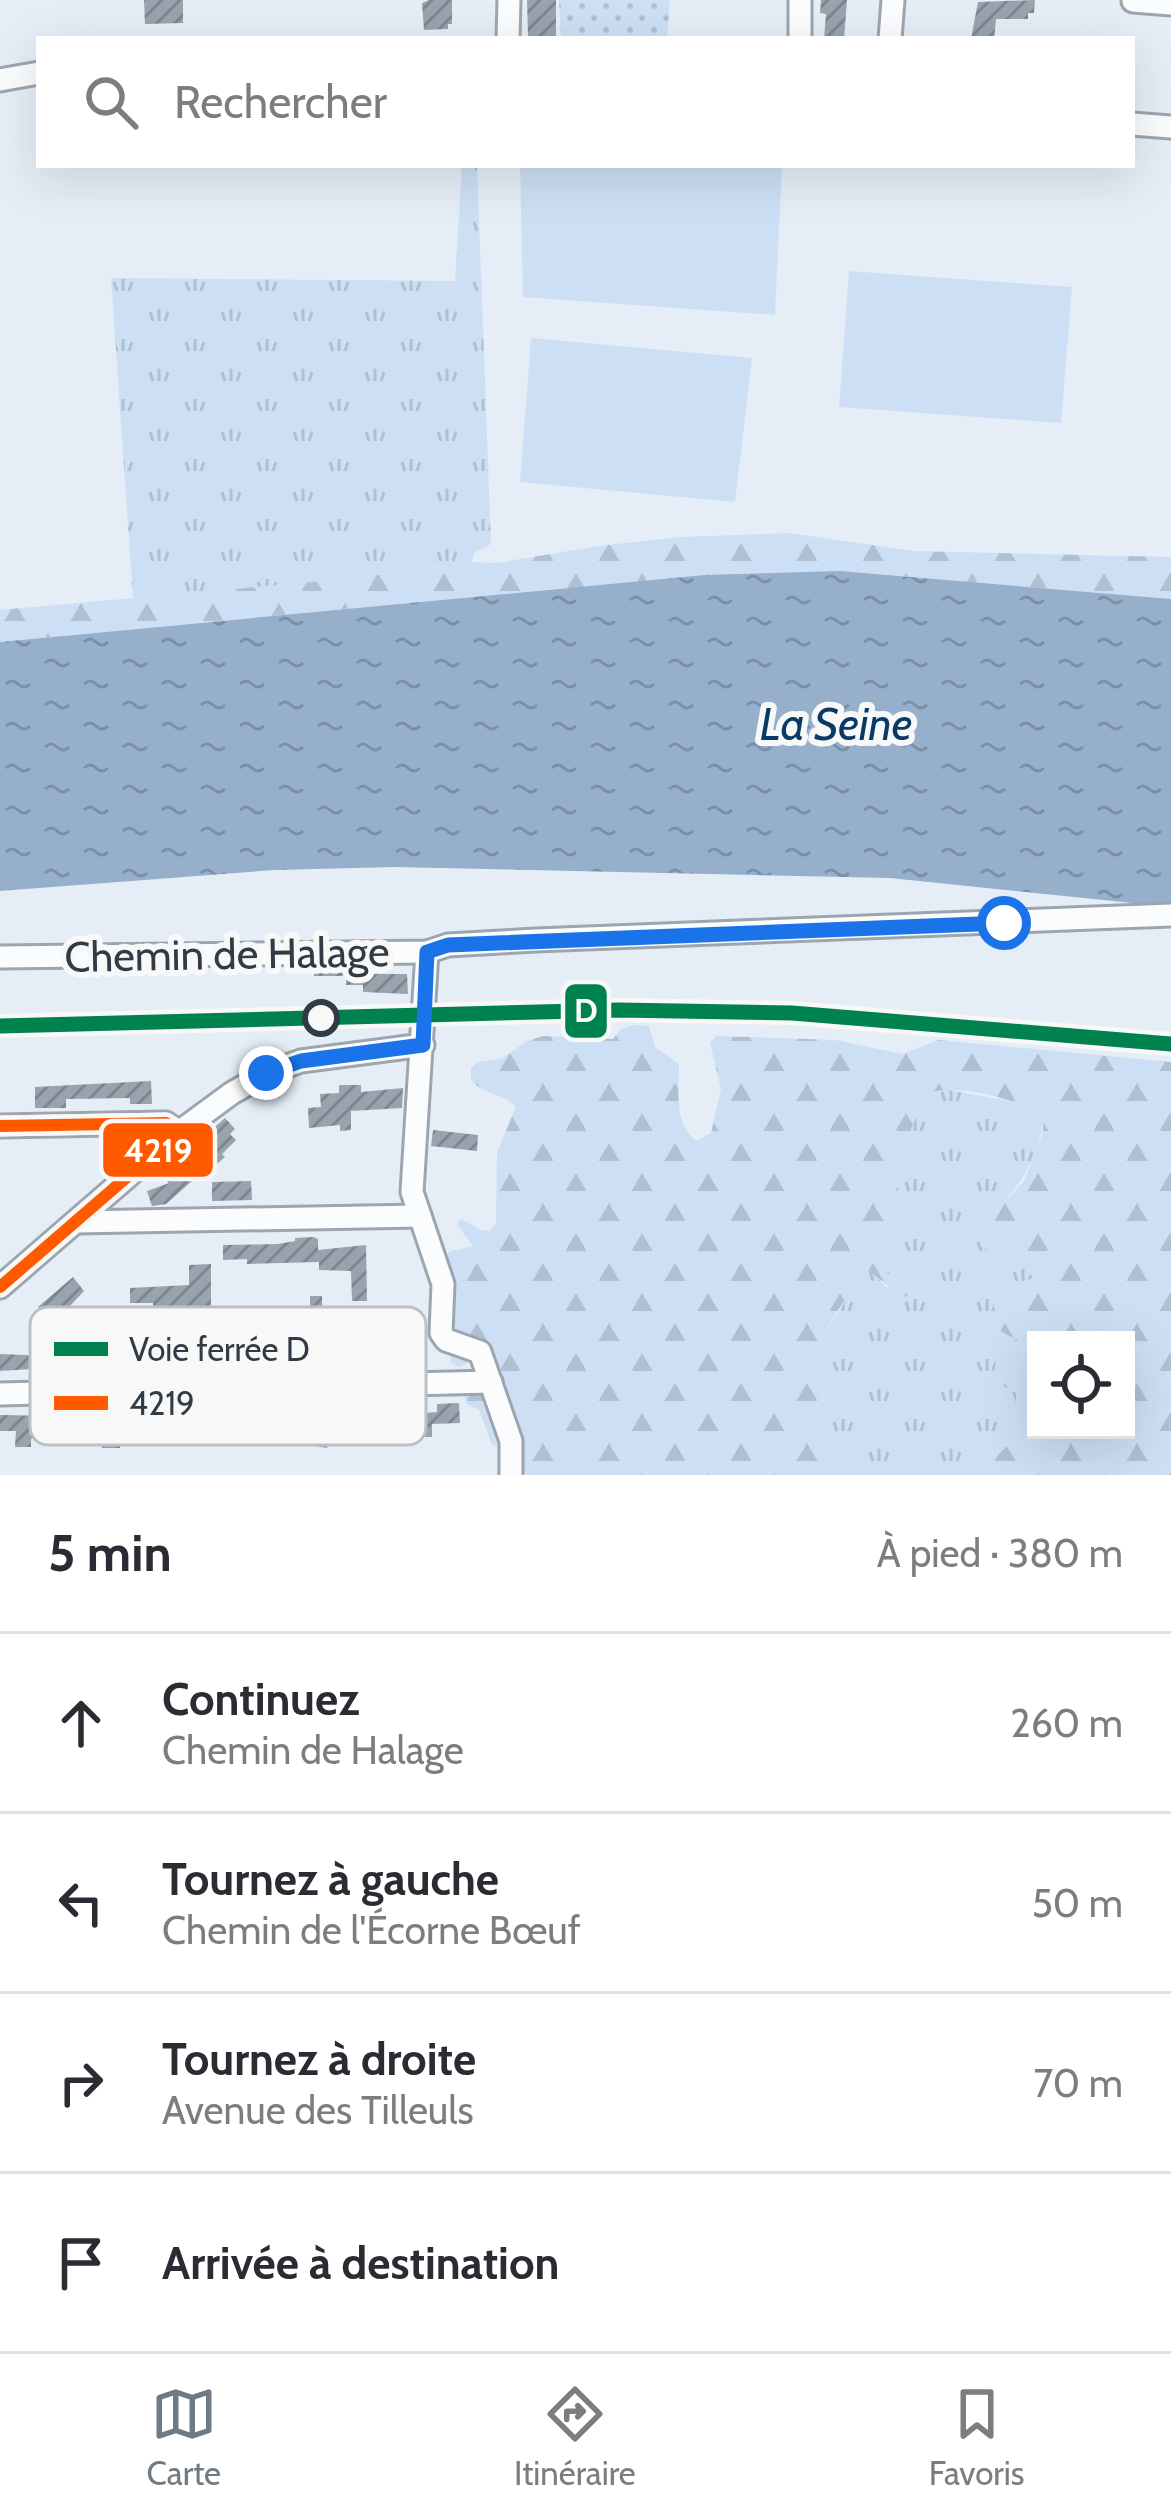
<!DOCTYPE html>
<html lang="fr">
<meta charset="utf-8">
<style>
body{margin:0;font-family:Cabin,sans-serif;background:#f7f7f7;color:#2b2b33}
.controls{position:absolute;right:36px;bottom:36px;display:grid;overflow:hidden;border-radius:0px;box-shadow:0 12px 48px #0002}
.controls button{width:108px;height:108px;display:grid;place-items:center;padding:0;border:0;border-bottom:3px solid #e1e1e2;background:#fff;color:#2b2b33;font:60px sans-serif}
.stop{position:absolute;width:36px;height:36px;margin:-27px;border:9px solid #1a73e8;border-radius:50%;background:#fff}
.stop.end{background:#1a73e8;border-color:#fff;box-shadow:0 3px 12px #0008}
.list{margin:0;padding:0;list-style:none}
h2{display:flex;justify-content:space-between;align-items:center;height:156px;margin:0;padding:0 48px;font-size:51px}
h2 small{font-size:39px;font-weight:400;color:#7c7c81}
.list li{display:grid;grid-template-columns:78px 1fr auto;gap:36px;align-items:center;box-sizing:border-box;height:180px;padding:0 48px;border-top:3px solid #e1e1e2}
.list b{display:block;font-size:45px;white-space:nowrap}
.list p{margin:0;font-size:39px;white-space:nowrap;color:#7c7c81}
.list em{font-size:39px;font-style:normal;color:#7c7c81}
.icon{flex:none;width:66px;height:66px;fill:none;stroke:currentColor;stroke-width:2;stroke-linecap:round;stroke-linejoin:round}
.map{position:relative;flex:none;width:1171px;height:1475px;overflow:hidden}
.search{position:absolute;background:#fff;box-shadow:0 12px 48px #0002;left:36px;right:36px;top:36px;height:132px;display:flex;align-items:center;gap:30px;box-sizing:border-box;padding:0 42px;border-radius:0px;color:#7c7c81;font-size:45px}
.sheet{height:876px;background:#fff}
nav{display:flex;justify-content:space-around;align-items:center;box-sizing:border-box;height:168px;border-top:3px solid #e1e1e2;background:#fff;font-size:33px;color:#7c7c81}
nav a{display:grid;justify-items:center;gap:6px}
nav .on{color:#6f7a84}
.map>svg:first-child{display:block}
.grass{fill:url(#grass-tufts)}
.forest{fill:url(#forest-firs);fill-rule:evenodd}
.park{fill:url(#park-dots)}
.pitch{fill:#ccdff4}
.water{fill:url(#water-ripples)}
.building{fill:url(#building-hatch)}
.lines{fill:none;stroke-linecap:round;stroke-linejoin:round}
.minor-tunnel{stroke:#c1cad4;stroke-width:21;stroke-dasharray:21 10;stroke-linecap:butt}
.minor-casing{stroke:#9da5ae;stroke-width:27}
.minor{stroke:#fbfcfe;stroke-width:21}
.bus-1-casing{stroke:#f8f8f8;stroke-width:21}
.bus-1{stroke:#ff5a00;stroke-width:12}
.rail-1-casing{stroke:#f8f8f8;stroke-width:24}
.rail-1{stroke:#00824e;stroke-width:15}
.route{stroke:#1a73e8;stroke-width:15}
.stop-dot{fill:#f8f8f8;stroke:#303b46;stroke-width:6}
.labels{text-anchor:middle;stroke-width:12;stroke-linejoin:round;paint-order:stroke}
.street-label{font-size:42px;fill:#303b46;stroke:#f8f8f8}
.water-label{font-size:45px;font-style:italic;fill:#083a68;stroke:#f8f8f8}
.key{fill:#f8f8f8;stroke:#bcbfc3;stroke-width:3}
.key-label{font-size:33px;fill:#303b46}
.line-badge{stroke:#f8f8f8;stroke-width:4.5}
.badge-label{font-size:33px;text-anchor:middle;font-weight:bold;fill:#fff}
</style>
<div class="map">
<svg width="1171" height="1475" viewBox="0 0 1171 1475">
<defs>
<pattern id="grass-tufts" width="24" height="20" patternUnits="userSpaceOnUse" patternTransform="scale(3)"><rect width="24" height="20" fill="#ccdff4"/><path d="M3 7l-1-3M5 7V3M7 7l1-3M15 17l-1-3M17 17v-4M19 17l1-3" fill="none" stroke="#b0c0d3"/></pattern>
<pattern id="forest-firs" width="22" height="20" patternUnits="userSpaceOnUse" patternTransform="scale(3)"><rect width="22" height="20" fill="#ccdff4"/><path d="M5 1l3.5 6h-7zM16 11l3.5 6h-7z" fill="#b0c0d3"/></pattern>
<pattern id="park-dots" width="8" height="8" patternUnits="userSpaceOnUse" patternTransform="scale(3)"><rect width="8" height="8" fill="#ccdff4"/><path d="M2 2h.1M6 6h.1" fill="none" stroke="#b0c0d3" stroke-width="1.8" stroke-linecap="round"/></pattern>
<pattern id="water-ripples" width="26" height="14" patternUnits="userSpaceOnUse" patternTransform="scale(3)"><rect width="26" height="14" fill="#96afcb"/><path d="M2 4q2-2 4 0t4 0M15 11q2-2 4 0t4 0" fill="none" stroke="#7b90a7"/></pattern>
<pattern id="building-hatch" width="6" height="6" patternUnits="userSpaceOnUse" patternTransform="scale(3)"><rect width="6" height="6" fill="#99a3ae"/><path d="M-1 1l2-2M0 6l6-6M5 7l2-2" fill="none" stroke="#7d868f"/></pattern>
</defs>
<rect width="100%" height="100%" fill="#e5eef7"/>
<g class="grass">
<polygon points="462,165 477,165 491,544 474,553 472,562 357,578 133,599 111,278 455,281"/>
<path d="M944 1089 1015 1102 1030 1108 1046 1102C1041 1153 1027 1178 992 1215L1034 1278 1006 1288 1000 1331 1025 1344 1003 1385 1016 1393 1017 1407 1001 1414 1019 1434 986 1468 988 1475H827L831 1445 816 1345 844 1303 842 1278 863 1266 888 1288 894 1280 881 1266C903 1209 893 1140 931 1092Z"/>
</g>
<g class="forest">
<polygon points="789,533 914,551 1171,557 1171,599 852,572 554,589 0,642 0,610 357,578 472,562 496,563 598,546 680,537"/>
<path d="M634 1025 649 1026 655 1047 679 1064C679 1091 673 1124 697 1141L711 1133 721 1089 710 1043 716 1036 835 1040 903 1054 938 1040 1171 1062V1475H988L985 1468 1018 1435 1000 1427 1001 1414 1017 1406 1016 1393 1002 1385 994 1372 997 1356 1004 1347 1023 1343 1000 1331 993 1302 1006 1288 1033 1278 1020 1262 992 1263 983 1241 992 1215 1024 1181 1042 1135 1046 1103 1030 1108C1004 1097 959 1085 931 1092 893 1141 903 1210 881 1266L894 1280H916L915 1294 903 1297 863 1267 843 1278 851 1290 816 1345 831 1446 827 1475H519L517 1447 492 1445 479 1410 467 1404 464 1396 488 1370 473 1361 459 1367 451 1363 444 1297 446 1258 448 1252 473 1246 457 1225 461 1219 481 1230 490 1231 496 1224 497 1152 516 1107C503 1093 483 1095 471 1080V1068L478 1062 503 1058 527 1041 543 1036 613 1039 621 1029ZM1036 1340H1126V1430H1036Z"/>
</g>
<polygon class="park" points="559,0 670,0 667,39 561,39"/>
<g class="pitch">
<polygon points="520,165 782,165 775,315 523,297"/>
<polygon points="849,271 1072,287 1061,423 839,407"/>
<polygon points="531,338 752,358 735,502 520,482"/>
</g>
<polygon class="water" points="840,571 1171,599 1171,907 890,878 394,867 275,870 0,891 0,642 705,575"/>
<g class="building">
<polygon points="144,0 183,0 183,23 145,24"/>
<polygon points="429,0 452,0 452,24 448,24 448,29 424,30 422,3"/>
<polygon points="527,0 556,0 556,36 528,36"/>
<polygon points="821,0 847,0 844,39 824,39 826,14 820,13"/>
<polygon points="1035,0 1034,13 1028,13 1028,19 996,19 994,39 971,39 978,2"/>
<polygon points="314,968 369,968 369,974 407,974 408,994 363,992 363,985 346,985 346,976 314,976"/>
<polygon points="151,1081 152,1104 130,1104 130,1098 66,1099 66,1108 35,1108 35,1087"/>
<polygon points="339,1085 361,1085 361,1092 403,1088 402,1108 351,1111 351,1130 340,1131 340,1125 309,1128 308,1108 321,1107 320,1094 339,1093"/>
<polygon points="225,1118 235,1129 230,1134 236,1140 222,1154 225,1157 211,1169 211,1164 166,1204 152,1206 147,1191 169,1183 161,1174 172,1165 176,1169 184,1165 214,1140 208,1133"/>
<polygon points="433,1130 478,1135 477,1151 431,1146"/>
<polygon points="251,1181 252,1200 212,1201 212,1182"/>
<polygon points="313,1237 318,1239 318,1250 366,1245 367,1301 352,1301 351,1271 319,1270 319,1262 247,1264 247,1259 223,1260 223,1245 278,1244 295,1241 295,1238"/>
<polygon points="211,1264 211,1310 166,1311 167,1339 161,1339 162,1354 130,1354 131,1367 107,1366 107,1361 80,1361 80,1366 0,1371 0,1354 52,1356 52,1347 86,1347 87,1330 102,1329 102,1346 130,1346 130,1331 153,1330 153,1303 130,1303 130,1288 189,1285 189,1265"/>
<polygon points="73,1277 84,1291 57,1320 53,1314 48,1318 38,1307"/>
<polygon points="310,1296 322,1296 323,1341 302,1342 301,1319 310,1319"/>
<polygon points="350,1400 385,1407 385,1412 398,1415 437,1412 437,1404 459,1403 460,1423 432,1424 432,1437 409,1437 409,1432 385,1432 385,1423 354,1424 354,1430 338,1431 338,1437 330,1438 327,1448 315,1446 314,1435 295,1435 295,1426 269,1424 270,1404 286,1405 286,1411 317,1410 325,1405 350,1404"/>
<polygon points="118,1408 196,1409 196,1428 119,1428 120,1448 102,1448 102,1438 31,1439 31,1447 15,1447 16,1431 0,1431 0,1415 118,1417"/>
</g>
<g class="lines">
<polyline class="minor-tunnel" points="1112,1050 1114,1020"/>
<g class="minor-casing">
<g id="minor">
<polyline points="800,0 800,39"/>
<polyline points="1133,1 1171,4"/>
<polyline points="508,39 509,0"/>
<polyline points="890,39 893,0"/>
<polyline points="0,80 39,73"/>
<polyline points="1132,124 1171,127"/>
<polyline points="427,952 412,1192 443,1284 441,1333 446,1340 480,1352 511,1441 511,1475"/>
<polyline points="0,957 427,952 448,945 536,940 1171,915"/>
<polyline points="0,1126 166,1123 179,1132"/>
<polyline points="76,1222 420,1216"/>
<polyline points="0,1287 179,1132 232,1093 267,1073 301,1061 423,1045"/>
<polyline points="0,1394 491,1382"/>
</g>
</g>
<use href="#minor" class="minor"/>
<g class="bus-1-casing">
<polyline id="bus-1" points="0,1126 166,1123 179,1132 0,1287"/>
</g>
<use href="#bus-1" class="bus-1"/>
<g class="rail-1-casing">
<polyline id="rail-1" points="0,1026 619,1010 792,1013 1171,1044"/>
</g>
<use href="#rail-1" class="rail-1"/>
</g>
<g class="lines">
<polyline class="route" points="266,1073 301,1061 423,1045 427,952 448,945 1004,923"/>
</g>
<circle class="stop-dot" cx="321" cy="1018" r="16"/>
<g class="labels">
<g class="street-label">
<text transform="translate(227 954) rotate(-1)" y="15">Chemin de Halage</text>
</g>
<g class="water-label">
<text x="836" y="740">La Seine</text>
</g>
</g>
<rect x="30" y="1307" width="396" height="138" rx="18" class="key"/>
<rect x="54" y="1342" width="54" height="14" fill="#00824e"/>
<rect x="54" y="1396" width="54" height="14" fill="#ff5a00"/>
<g class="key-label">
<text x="129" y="1361">Voie ferrée D</text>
<text x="129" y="1415">4219</text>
</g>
<g class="line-badge">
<rect x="563" y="982" width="46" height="58" rx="12" fill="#00824e"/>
<rect x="101" y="1121" width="114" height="58" rx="12" fill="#ff5a00"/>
</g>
<g class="badge-label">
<text x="586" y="1022">D</text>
<text x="158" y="1162">4219</text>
</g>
</svg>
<div class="controls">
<button><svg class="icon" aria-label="locate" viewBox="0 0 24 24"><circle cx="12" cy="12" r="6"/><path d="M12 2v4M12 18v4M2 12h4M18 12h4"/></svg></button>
</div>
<div class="stop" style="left:1004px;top:923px"></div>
<div class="stop end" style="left:266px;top:1073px"></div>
<div class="search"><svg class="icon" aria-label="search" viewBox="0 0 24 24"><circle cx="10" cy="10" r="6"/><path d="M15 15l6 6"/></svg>Rechercher</div>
</div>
<section class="sheet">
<h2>5 min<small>À pied · 380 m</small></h2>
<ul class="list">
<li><svg class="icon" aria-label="ahead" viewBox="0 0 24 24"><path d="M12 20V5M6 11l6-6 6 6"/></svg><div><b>Continuez</b><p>Chemin de Halage</p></div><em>260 m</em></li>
<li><svg class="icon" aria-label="left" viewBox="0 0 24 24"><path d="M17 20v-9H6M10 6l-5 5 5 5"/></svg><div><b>Tournez à gauche</b><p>Chemin de l'Écorne Bœuf</p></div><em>50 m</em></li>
<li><svg class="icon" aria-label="right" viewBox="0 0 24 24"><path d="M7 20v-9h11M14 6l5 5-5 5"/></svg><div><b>Tournez à droite</b><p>Avenue des Tilleuls</p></div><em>70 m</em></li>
<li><svg class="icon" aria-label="arrive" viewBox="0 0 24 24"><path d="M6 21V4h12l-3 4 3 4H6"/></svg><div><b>Arrivée à destination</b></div></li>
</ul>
</section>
<nav>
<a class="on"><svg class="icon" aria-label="map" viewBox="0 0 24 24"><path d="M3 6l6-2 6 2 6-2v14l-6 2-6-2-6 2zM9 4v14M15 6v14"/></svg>Carte</a>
<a><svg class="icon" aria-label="directions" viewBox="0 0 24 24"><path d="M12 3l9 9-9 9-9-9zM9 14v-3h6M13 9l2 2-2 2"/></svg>Itinéraire</a>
<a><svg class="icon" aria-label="saved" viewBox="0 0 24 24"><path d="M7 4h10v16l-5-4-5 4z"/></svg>Favoris</a>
</nav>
